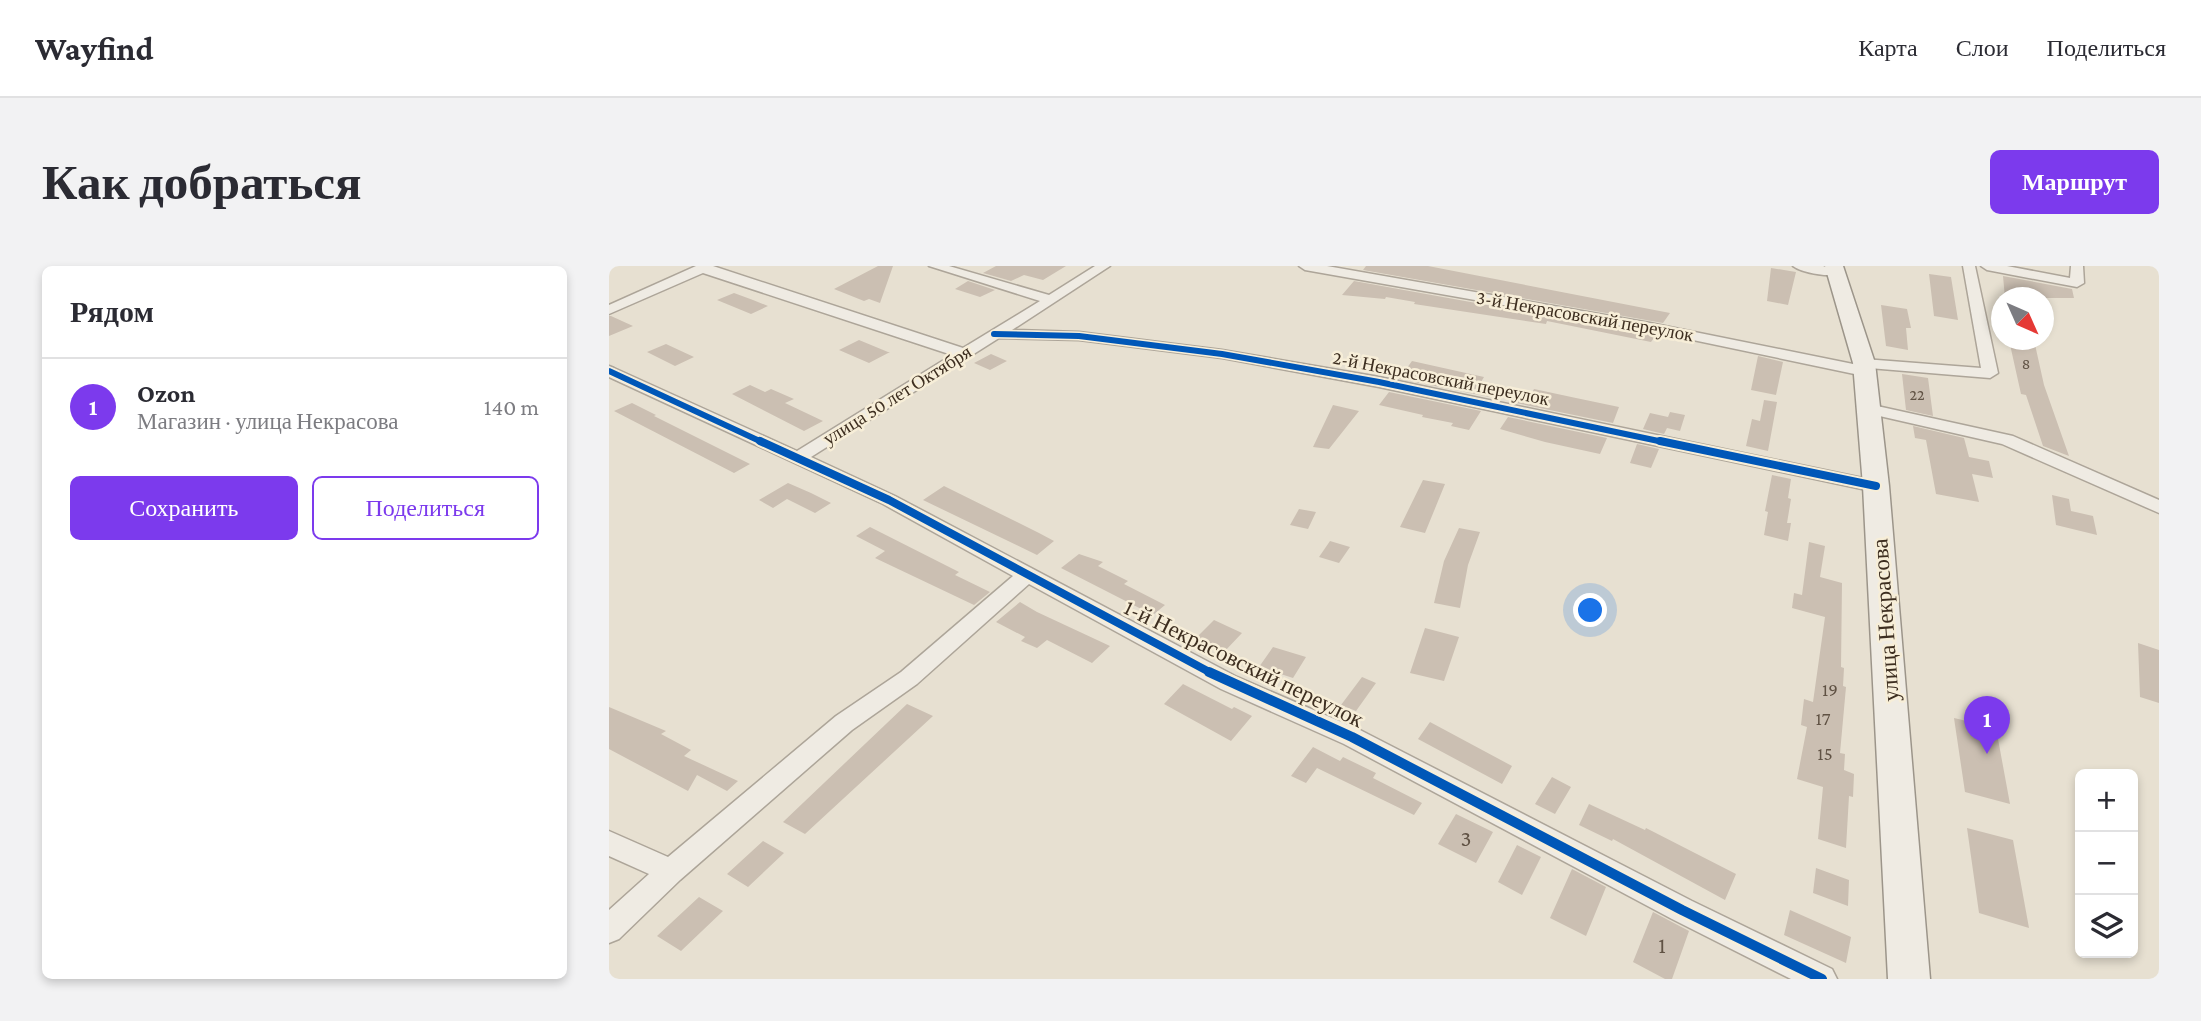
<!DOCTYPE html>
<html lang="ru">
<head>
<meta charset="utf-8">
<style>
	:root { --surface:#fff; --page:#f2f2f3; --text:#2b2b33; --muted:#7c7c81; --line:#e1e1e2; --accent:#7c3aed }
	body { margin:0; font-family:"Crimson Pro",serif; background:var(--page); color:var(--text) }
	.controls { position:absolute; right:21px; bottom:21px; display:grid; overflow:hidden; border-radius:10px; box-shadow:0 4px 10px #0003 }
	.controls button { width:63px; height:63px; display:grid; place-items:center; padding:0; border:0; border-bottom:2px solid var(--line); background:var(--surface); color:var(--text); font:35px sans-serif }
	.compass { position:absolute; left:1382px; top:21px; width:63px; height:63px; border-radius:50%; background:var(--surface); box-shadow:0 4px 10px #0003; rotate:135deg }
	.you { position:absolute; left:982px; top:345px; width:24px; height:24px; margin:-18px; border:5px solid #fff; border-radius:50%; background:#1a73e8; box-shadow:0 0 0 10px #1a73e833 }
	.badge { display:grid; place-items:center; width:46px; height:46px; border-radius:50%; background:var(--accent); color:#fff; font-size:23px; font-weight:700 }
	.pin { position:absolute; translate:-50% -58px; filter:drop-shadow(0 2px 4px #0008) }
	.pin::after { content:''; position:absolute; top:37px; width:24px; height:21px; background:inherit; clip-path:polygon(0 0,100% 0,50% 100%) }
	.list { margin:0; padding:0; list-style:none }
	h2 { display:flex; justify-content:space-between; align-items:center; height:91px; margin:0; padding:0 28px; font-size:30px }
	h2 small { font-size:23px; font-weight:400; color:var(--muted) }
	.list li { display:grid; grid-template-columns:46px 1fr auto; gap:21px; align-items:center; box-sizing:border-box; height:98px; padding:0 28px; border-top:2px solid var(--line) }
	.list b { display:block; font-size:26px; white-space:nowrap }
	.list p { margin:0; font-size:23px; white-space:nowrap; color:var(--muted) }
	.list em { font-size:23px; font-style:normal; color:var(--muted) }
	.actions { display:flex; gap:14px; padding:21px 28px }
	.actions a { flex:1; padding:16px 0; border:2px solid var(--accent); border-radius:10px; text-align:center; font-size:24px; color:var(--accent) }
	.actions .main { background:var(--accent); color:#fff }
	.icon { flex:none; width:38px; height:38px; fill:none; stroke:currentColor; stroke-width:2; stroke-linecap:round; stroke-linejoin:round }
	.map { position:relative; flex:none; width:1550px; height:713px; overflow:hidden; border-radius:10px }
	header { display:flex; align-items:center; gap:42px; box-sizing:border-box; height:98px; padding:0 35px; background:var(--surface); border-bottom:2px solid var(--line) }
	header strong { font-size:33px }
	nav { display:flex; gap:38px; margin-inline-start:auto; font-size:24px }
	.intro { display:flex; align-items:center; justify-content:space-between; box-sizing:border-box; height:168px; padding:0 42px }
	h1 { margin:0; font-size:49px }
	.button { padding:18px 32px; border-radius:10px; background:var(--accent); color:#fff; font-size:24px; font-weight:700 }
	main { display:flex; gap:42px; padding:0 42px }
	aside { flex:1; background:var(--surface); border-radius:10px; box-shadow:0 4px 10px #0003 }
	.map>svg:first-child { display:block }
	.building { fill:#cbbfb2 }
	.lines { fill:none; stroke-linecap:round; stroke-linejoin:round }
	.street-casing { stroke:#ada599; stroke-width:3 }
	.secondary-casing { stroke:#9c958a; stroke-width:3 }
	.street { fill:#efebe3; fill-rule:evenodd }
	.secondary { fill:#efebe3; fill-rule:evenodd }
	.cycleway-far2-casing { stroke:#f7eed8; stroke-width:9 }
	.cycleway-far1-casing { stroke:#f7eed8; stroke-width:12 }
	.cycleway-casing { stroke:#f7eed8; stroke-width:15 }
	.cycleway-far2 { stroke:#0057b8; stroke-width:6 }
	.cycleway-far1 { stroke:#0057b8; stroke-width:8 }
	.cycleway { stroke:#0057b8; stroke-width:10 }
	.labels { text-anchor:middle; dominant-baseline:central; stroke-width:5; stroke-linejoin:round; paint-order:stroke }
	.far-number-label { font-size:16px; fill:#605244 }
	.far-street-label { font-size:19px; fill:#3d2e20; stroke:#f7eed8 }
	.number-label { font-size:19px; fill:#605244 }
	.street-label { font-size:23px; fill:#3d2e20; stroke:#f7eed8 }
	.near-number-label { font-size:23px; fill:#605244 }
</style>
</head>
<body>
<header>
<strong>Wayfind</strong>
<nav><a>Карта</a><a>Слои</a><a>Поделиться</a></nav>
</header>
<div class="intro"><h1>Как добраться</h1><a class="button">Маршрут</a></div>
<main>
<aside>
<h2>Рядом<small></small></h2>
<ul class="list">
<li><span class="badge">1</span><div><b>Ozon</b><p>Магазин · улица Некрасова</p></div><em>140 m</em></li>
</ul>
<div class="actions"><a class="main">Сохранить</a><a>Поделиться</a></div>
</aside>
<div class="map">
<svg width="1550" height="713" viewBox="0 0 1550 713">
	<rect width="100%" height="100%" fill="#e7e0d1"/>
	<path class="building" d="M269,0H284L271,37L260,33L255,35L225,23Z
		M387,0H457L434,14L415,9L402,15L374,7Z
		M757,0H819L1061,47L1054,57L754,4Z
		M1162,2L1187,6L1179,39L1158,35Z
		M1320,8L1342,11L1349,54L1325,50Z
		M1394,10L1463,23L1465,32H1396Z
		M359,15L386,24L371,31L346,23Z
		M745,15L1040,68L1047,69L1042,76L938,55L937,58L805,38L806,36L777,31L776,33L733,29Z
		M125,27L144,34L159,40L142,48L108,34Z
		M1272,39L1298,43L1302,62H1297L1299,84L1277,80Z
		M0,50H2L24,60L0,70Z
		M250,74L279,86H281L260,97L230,84Z
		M1400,74H1425L1435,119L1460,190L1434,180L1417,129L1412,128Z
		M57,78L85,91L66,100L38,86Z
		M382,88L398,95L381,104L365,97Z
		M1149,90L1174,96L1167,129L1142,124Z
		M803,95L875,111L872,116L889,119L881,131L790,113Z
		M1293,108L1319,112L1324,150L1297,144Z
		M141,119L156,126L162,123L185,133L176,137L214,155L195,165L123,128Z
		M925,123L967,132L1010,141L1004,157L907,137L914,125L923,127Z
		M780,126L872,145L860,164L842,160L844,157L813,151L814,149L770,139Z
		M1155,134L1168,136L1159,185L1137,180L1143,153L1151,155Z
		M23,137L47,149L45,150L141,198L125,207L5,145Z
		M724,139L750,145L720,183L704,181Z
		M1061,146L1076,149L1071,165L1058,162L1055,168L1034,163L1041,147L1059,151Z
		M899,151L998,172L991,188L936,176L891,163Z
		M1304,160L1355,172L1360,191L1380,195L1384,212L1363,208L1370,236L1327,228L1317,174L1306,172Z
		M1028,178L1050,183L1042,202L1021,197Z
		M1163,209L1182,213L1179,232L1182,233L1178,257H1182L1179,275L1155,269L1159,246L1156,245Z
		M814,214L836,218L816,267L791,261Z
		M179,217L202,227L222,237L206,247L178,233L164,242L150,234Z
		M335,220L430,267L445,275L428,289L314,234Z
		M1443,229L1460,233L1462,245L1484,250L1488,269L1447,259Z
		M690,243L707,246L699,263L681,259Z
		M261,261L350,306L346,309L381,326L365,339L266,292L276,285L247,270Z
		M850,262L871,266L859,299L851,342L825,337L835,295Z
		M721,275L741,281L730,297L710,291Z
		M1200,276L1216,280L1211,311L1233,317L1232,401L1235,402L1234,420L1237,421L1231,487L1236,488L1235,504L1245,508L1244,531L1240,530L1237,582L1209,573L1214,521L1188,513L1198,461L1192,459L1195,433L1204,436L1216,351L1183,342L1185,327L1193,329Z
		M470,288L494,296L489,300L519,315L515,318L556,339L544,349L452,302Z
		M411,336L428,346L501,380L483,397L438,374L428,382L412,375L416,371L387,356Z
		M605,354L633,367L615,386L587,372Z
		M816,362L850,371L835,415L801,407Z
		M1529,377L1550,384V437L1531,431Z
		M664,381L697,391L684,412L650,401Z
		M753,411L767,417L747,445L732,439Z
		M574,418L623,443L625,441L643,450L622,475L555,438Z
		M298,438L324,450L196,568L174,556Z
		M0,441L57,465L52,468L82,484L75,490L129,515L118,525L88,509L79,525L0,483Z
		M1345,452L1387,462L1401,538L1356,526Z
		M821,456L903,500L893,518L809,473Z
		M704,481L731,495L734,491L767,507L764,512L813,537L805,549L708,502L697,517L682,510Z
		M943,511L962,521L946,548L926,538Z
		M980,538L1036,564L1037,562L1127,608L1116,634L1004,573L1003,575L970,559Z
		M847,548L884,566L867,597L829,578Z
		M1358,562L1404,574L1420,662L1370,647Z
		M154,575L175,587L139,621L118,608Z
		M908,579L932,591L913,629L889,616Z
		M1207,602L1240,614L1239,640L1204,627Z
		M963,603L997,621L977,670L941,652Z
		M90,631L114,645L72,685L48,670Z
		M1181,644L1242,671L1237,697L1175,669Z
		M1044,646L1080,665L1063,713H1056L1024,696Z"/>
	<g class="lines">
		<g class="street-casing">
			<path id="street" d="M87,0H104L354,82L431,35L320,0H340L440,29L486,0H501L403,64L470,66L613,84L770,111L1273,216L1276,220L1273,224L1267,226L770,121L613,92L470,74L390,72L202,191L286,230L628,411L751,464L1083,635L1223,703L1228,713H1182L1063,653L735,478L612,423L420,318L308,418L243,464L71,614L10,673L0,677V644L40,608L0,590V565L59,591L227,450L292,406L404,310L274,238L0,111V100L5,102L188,185L343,89L94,7L0,48V39Z
				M690,0H718L1041,57L1249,99L1250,94L1255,93L1372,102L1354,0H1366L1389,107L1381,112L1260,102L1263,105L1260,108L1255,110L1041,65L696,4Z
				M1184,0H1214L1234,6C1225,13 1193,7 1184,0Z
				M1372,0H1398L1461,12L1462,0H1474L1475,17L1468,21L1378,4Z
				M1259,138L1404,170L1550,234V247L1393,178L1253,146L1251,143L1253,140Z"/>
		</g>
		<g class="secondary-casing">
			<path id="secondary" d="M1216,0H1234L1266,97L1280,220L1321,713H1279L1254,220L1244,97Z"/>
		</g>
		<use href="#street" class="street"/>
		<use href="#secondary" class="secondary"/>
		<g class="cycleway-far2-casing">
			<path id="cycleway-far2" d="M385,68L470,70L613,88L770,116L1059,177
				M0,105L155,177"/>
		</g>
		<g class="cycleway-far1-casing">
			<path id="cycleway-far1" d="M151,175L280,234L604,408
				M1051,175L1267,220"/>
		</g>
		<g class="cycleway-casing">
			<path id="cycleway" d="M600,406L743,471L1073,644L1213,713"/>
		</g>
		<use href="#cycleway-far2" class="cycleway-far2"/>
		<use href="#cycleway-far1" class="cycleway-far1"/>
		<use href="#cycleway" class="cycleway"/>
	</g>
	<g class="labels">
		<g class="far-number-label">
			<text x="1417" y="97">8</text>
			<text x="1308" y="128">22</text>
		</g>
		<g class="far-street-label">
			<text transform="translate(976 50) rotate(10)">3-й Некрасовский переулок</text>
			<text transform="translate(832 112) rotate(11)">2-й Некрасовский переулок</text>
			<text transform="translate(288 129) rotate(-32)">улица 50 лет Октября</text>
		</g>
		<g class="number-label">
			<text x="1221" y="423">19</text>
			<text x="1214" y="452">17</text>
			<text x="1216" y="487">15</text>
		</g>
		<g class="street-label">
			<text transform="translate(1276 354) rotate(-94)">улица Некрасова</text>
			<text transform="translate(635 397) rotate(26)">1-й Некрасовский переулок</text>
		</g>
		<g class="near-number-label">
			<text x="857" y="572">3</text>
			<text x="1053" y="679">1</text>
		</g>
	</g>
</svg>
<div class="controls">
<button>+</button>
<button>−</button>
<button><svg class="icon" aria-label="layers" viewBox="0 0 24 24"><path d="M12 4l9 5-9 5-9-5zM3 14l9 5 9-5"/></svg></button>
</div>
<svg class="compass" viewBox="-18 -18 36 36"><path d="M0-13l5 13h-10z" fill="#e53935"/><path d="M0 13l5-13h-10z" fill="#7c7c81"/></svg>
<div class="you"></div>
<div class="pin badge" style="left:1378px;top:488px">1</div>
</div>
</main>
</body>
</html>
